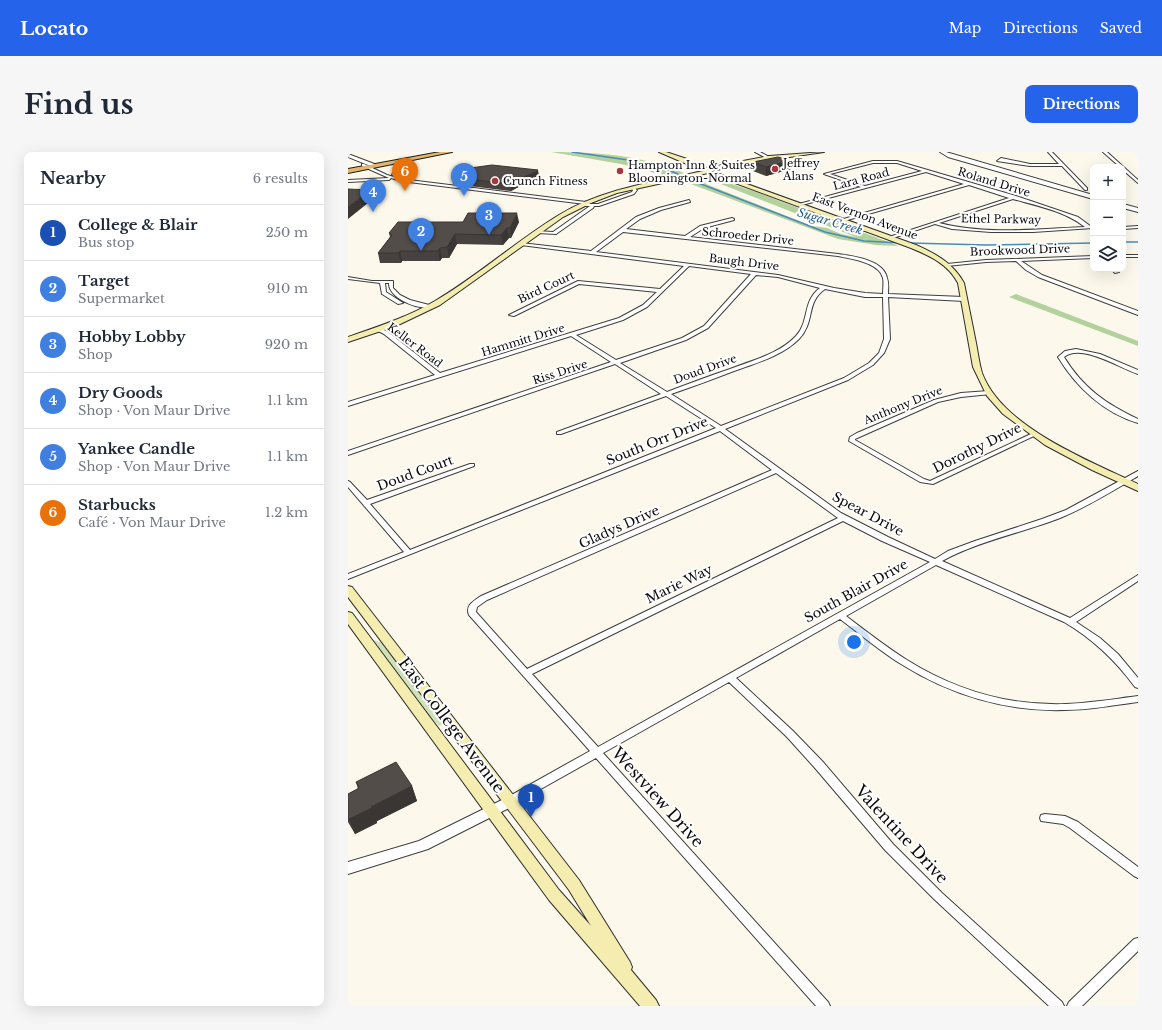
<!DOCTYPE html>
<html lang="en">
<head>
<meta charset="utf-8">
<style>
	:root { --surface:#fff; --page:#f6f6f7; --text:#1f2937; --muted:#747a83; --line:#e0e1e3; --accent:#2563eb }
	body { margin:0; font-family:"Libre Baskerville",serif; background:var(--page); color:var(--text) }
	.controls { position:absolute; right:12px; top:12px; display:grid; overflow:hidden; border-radius:8px; box-shadow:0 4px 16px #0002 }
	.controls button { width:36px; height:36px; display:grid; place-items:center; padding:0; border:0; border-bottom:1px solid var(--line); background:var(--surface); color:var(--text); font:20px sans-serif }
	.you { position:absolute; left:506px; top:490px; width:14px; height:14px; margin:-10px; border:3px solid #fff; border-radius:50%; background:#1a73e8; box-shadow:0 0 0 6px #1a73e833 }
	.badge { display:grid; place-items:center; width:26px; height:26px; border-radius:50%; background:var(--accent); color:#fff; font-size:13px; font-weight:700 }
	.pin { position:absolute; translate:-50% -33px; filter:drop-shadow(0 1px 2px #0008) }
	.pin::after { content:''; position:absolute; top:21px; width:14px; height:12px; background:inherit; clip-path:polygon(0 0,100% 0,50% 100%) }
	.list { margin:0; padding:0; list-style:none }
	h2 { display:flex; justify-content:space-between; align-items:center; height:52px; margin:0; padding:0 16px; font-size:17px }
	h2 small { font-size:13px; font-weight:400; color:var(--muted) }
	.list li { display:grid; grid-template-columns:26px 1fr auto; gap:12px; align-items:center; box-sizing:border-box; height:56px; padding:0 16px; border-top:1px solid var(--line) }
	.list b { display:block; font-size:15px; white-space:nowrap }
	.list p { margin:0; font-size:13px; white-space:nowrap; color:var(--muted) }
	.list em { font-size:13px; font-style:normal; color:var(--muted) }
	.icon { flex:none; width:22px; height:22px; fill:none; stroke:currentColor; stroke-width:2; stroke-linecap:round; stroke-linejoin:round }
	.map { position:relative; flex:none; width:790px; height:854px; overflow:hidden; border-radius:8px }
	header { display:flex; align-items:center; gap:24px; box-sizing:border-box; height:56px; padding:0 20px; background:var(--accent); color:#fff }
	header strong { font-size:19px }
	nav { display:flex; gap:22px; margin-inline-start:auto; font-size:14px }
	.intro { display:flex; align-items:center; justify-content:space-between; box-sizing:border-box; height:96px; padding:0 24px }
	h1 { margin:0; font-size:28px }
	.button { padding:10px 18px; border-radius:8px; background:var(--accent); color:#fff; font-size:14px; font-weight:700 }
	main { display:flex; gap:24px; padding:0 24px }
	aside { flex:1; background:var(--surface); border-radius:8px; box-shadow:0 4px 16px #0002 }
	.map>svg:first-child { display:block }
	.green { fill:#cfe2ba }
	.forest { fill:#b3d19c }
	.lines { fill:none; stroke-linecap:round; stroke-linejoin:round }
	.stream { stroke:#488cbb; stroke-width:1.5 }
	.minor-casing { stroke:#3e3e3e; stroke-width:2 }
	.tertiary-casing { stroke:#3e3e3e; stroke-width:2 }
	.secondary-casing { stroke:#2d2d2d; stroke-width:2 }
	.trunk-casing { stroke:#1c1c1c; stroke-width:2 }
	.minor { fill:#fff; fill-rule:evenodd }
	.tertiary { fill:#fff; fill-rule:evenodd }
	.secondary { fill:#f4edaf; fill-rule:evenodd }
	.trunk { fill:#e4b56c; fill-rule:evenodd }
	.wall { fill:#47423f }
	.shaded-wall { fill:#393633 }
	.building { fill:#524d49; stroke:#393633 }
	.poi-dot { fill:#a8363b; stroke:#fff; stroke-width:1.5 }
	.labels { text-anchor:middle; dominant-baseline:central; stroke-width:4; stroke-linejoin:round; paint-order:stroke }
	.far-poi-label { font-size:11px; fill:#0b0b0b; stroke:#fff; text-anchor:start }
	.far-street-label { font-size:11px; fill:#0b0b0b; stroke:#fff }
	.far-water-label { font-size:12px; font-style:italic; fill:#265e8c; stroke:#fff }
	.street-label { font-size:13px; fill:#0b0b0b; stroke:#fff }
	.near-street-label { font-size:16px; fill:#0b0b0b; stroke:#fff }
</style>
</head>
<body>
<header>
<strong>Locato</strong>
<nav><a>Map</a><a>Directions</a><a>Saved</a></nav>
</header>
<div class="intro"><h1>Find us</h1><a class="button">Directions</a></div>
<main>
<aside>
<h2>Nearby<small>6 results</small></h2>
<ul class="list">
<li><span class="badge" style="background:#1a4fb4">1</span><div><b>College &amp; Blair</b><p>Bus stop</p></div><em>250 m</em></li>
<li><span class="badge" style="background:#3f7fe0">2</span><div><b>Target</b><p>Supermarket</p></div><em>910 m</em></li>
<li><span class="badge" style="background:#3f7fe0">3</span><div><b>Hobby Lobby</b><p>Shop</p></div><em>920 m</em></li>
<li><span class="badge" style="background:#3f7fe0">4</span><div><b>Dry Goods</b><p>Shop · Von Maur Drive</p></div><em>1.1 km</em></li>
<li><span class="badge" style="background:#3f7fe0">5</span><div><b>Yankee Candle</b><p>Shop · Von Maur Drive</p></div><em>1.1 km</em></li>
<li><span class="badge" style="background:#e8710a">6</span><div><b>Starbucks</b><p>Café · Von Maur Drive</p></div><em>1.2 km</em></li>
</ul>
</aside>
<div class="map">
<svg width="790" height="854" viewBox="0 0 790 854">
	<rect width="100%" height="100%" fill="#fcf9ec"/>
	<path class="green" d="M23,487L34,491L95,572L91,574L78,561Z"/>
	<path class="forest" d="M203,0C249,0 293,3 336,21L319,26L298,18L273,12Z
		M347,25L354,26L358,32L464,74L479,76L493,82L508,85L360,27V25H363L411,41L551,94L528,93L490,87L332,28Z
		M668,142L790,189V194L661,145Z"/>
	<g class="lines">
		<path class="stream" d="M224,0L287,9L317,16L340,27L477,80L516,89L553,91
			M775,90H790
			M562,91L638,93L745,91"/>
		<g class="minor-casing">
			<path id="minor" d="M407,0H412L423,6L420,7Z
				M700,0H704L739,36V38H737L714,14H682L649,9L653,6L682,12H711Z
				M755,0H759L790,28V31L775,18V15H772Z
				M525,9H549L668,44L730,65L745,76L685,80H643L604,77L587,72L542,87L538,86L661,46L621,33L496,69L492,68L616,32L578,20L454,53L451,52L513,35L476,22ZM525,11H549L574,19L517,34L482,22ZM665,47C690,54 716,59 737,75C689,77 639,83 591,71Z
				M14,12H16L39,23L53,27L238,50L240,52H250L284,40L285,38L283,35H285L289,38L286,42L251,54H246L245,56L208,82L190,81L188,80V79L205,80L242,54H237V52L53,29L43,26L41,28L0,30V28L41,26L14,14Z
				M45,21H63L65,22L63,23H44Z
				M341,48L342,50L313,58L292,67L278,77L337,84L352,74L384,66L386,67V68L356,76L342,85L490,102C505,104 536,108 539,126C541,131 540,137 540,142L616,145L619,147L616,149L540,145L542,187L536,201L525,213L500,228L377,277L493,361L540,385L587,407L600,399L627,389L694,367L718,358L790,319V324C765,339 739,355 712,366C673,381 631,389 594,409L722,466L790,423V429L728,470L752,486L770,502L790,526V536L787,535C767,508 745,487 716,470L588,413L498,464C518,479 538,495 559,508C607,538 661,554 718,552C742,551 766,547 790,544V550C766,553 742,558 717,558C659,560 602,543 553,512C532,499 512,482 492,467L388,526L445,579L475,610L545,692L594,741L714,850L716,854H701L586,747L537,698L467,616L439,585L381,530L255,601L480,850L482,854H468L248,606L166,652L162,653L158,652L157,649L158,646L242,599L121,463C117,453 126,449 133,444L424,318L372,279L0,427V422L56,400L0,335V329L2,330L19,348L122,312H126V314L22,352L62,398L368,276L318,244L213,282H209V280L313,242L267,212L0,303V299L263,210L223,184L0,254V250L87,223L36,182L28,178V176H32L40,180L92,221L271,166L295,153L309,140L231,132L166,164L161,163L230,129L312,137L336,114L173,93L171,92L173,91L243,99L288,65L311,56ZM275,80L490,104C503,107 531,110 535,126C536,131 535,137 535,142L517,141L486,136L430,123L248,100ZM341,114L403,122L356,174L334,186L268,208L228,183L275,168L299,155ZM408,123L430,125L472,136C454,149 462,169 448,184C431,202 405,208 382,217C361,224 340,232 319,240L272,211L338,188L360,176ZM477,137L517,145H535L536,187L531,201L521,211L496,226L373,274L323,242C344,235 365,227 386,219C408,211 434,204 451,187C468,169 457,151 477,137ZM428,321L490,366L179,517L128,460L129,455L139,448ZM495,369L534,389L582,410L250,595L184,522Z
				M790,74V76L775,77V75Z
				M775,103H790V105H775Z
				M745,104V106L673,109L694,123L790,159V163L690,125L678,118L668,109L638,110L599,114L597,113L599,112L638,108Z
				M763,117H768L771,120L767,121Z
				M0,125L24,129H45V136L52,143L62,148L85,154C75,160 40,147 41,131H37L38,140L55,151L50,152L34,142L32,131L0,127Z
				M728,197L752,202L790,218V222C771,216 734,191 716,205C735,236 758,252 790,267V271C756,261 728,235 710,205L717,199Z
				M641,239L643,240V242L613,245L590,250L507,287V288L576,327L582,329L685,281L687,280L690,282L585,332L572,330L501,289L502,285L509,281L586,248L613,241Z
				M697,662L717,664L730,670L790,715V726L786,724L722,676L715,672L693,669L692,666L693,663Z
				M790,786V799L734,854H719L721,850L786,787Z"/>
		</g>
		<g class="tertiary-casing">
			<path id="tertiary" d="M592,0H598L745,43V47L600,5Z
				M0,2L29,13V14L25,15L0,5Z
				M775,52L790,56V60L775,56Z
				M162,644L167,645L168,649L167,653L80,697L0,722V710L71,689Z"/>
		</g>
		<g class="secondary-casing">
			<path id="secondary" d="M311,0H318L342,8L341,10L358,16L421,4L476,0L421,8L363,19L568,93C588,102 605,111 616,131C620,151 624,171 628,191C630,201 631,211 634,221C654,275 741,309 790,332V339L744,318L697,293L655,262L639,244L625,215L610,131C600,112 582,104 563,96L360,21L269,41L243,51L215,65L92,153L48,174L0,190V185C29,175 60,165 87,149C130,124 168,89 211,63C254,37 306,30 355,19Z
				M0,434L4,435L231,728L282,810L284,815L283,818L308,848L311,854H292L201,748L0,472V460L4,461L211,738L243,774L221,738L0,445Z"/>
		</g>
		<g class="trunk-casing">
			<path id="trunk" d="M92,0H104L0,21V17Z"/>
		</g>
		<use href="#minor" class="minor"/>
		<use href="#tertiary" class="tertiary"/>
		<use href="#secondary" class="secondary"/>
		<use href="#trunk" class="trunk"/>
	</g>
	<path class="wall" d="M443,9V17L418,24L405,19V10Z
		M122,16L191,24L163,39L105,32L104,25L123,19Z
		M115,70H171L163,86H161L155,93L109,92L101,106H94L92,109H54L53,111H32L30,101L42,85L41,81Z
		M8,630L64,634L69,649L29,669V671L7,682L0,670V642L10,637Z"/>
	<path class="shaded-wall" d="M443,9V17L418,24V15Z
		M190,18L191,24L163,39L162,32Z
		M23,38L25,47L0,67V55Z
		M169,61L171,70L163,86L162,76Z
		M159,76L161,86L155,93L153,83Z
		M107,82L109,92L101,106L99,95Z
		M92,96L94,106L92,109L90,99Z
		M52,99L54,109L53,111L50,101Z
		M64,634L69,649L29,669V671L7,682L1,667L23,655Z"/>
	<path class="building" d="M430,5L443,9L418,15L405,10Z
		M144,13L190,18L162,32L104,25L113,21L125,19L122,16Z
		M0,37L23,38L0,55Z
		M120,61H169L162,76H159L153,83L107,82L99,95L92,96L90,99H52L50,101H30L44,83L41,81L50,70H115Z
		M48,610L64,634L23,655L24,656L1,667L0,665V642L11,636L8,630Z"/>
	<g class="poi-dot">
		<circle cx="427" cy="17" r="4"/>
		<circle cx="272" cy="19" r="4"/>
		<circle cx="147" cy="29" r="4"/>
	</g>
	<g class="labels">
		<g class="far-poi-label">
			<text x="435" y="11">Jeffrey<tspan x="435" dy="13">Alans</tspan></text>
			<text x="280" y="13">Hampton Inn &amp; Suites<tspan x="280" dy="13">Bloomington-Normal</tspan></text>
			<text x="155" y="29">Crunch Fitness</text>
		</g>
		<g class="far-street-label">
			<text transform="translate(513 27) rotate(-15)">Lara Road</text>
			<text transform="translate(646 30) rotate(17)">Roland Drive</text>
			<text transform="translate(517 64) rotate(21)">East Vernon Avenue</text>
			<text transform="translate(653 67) rotate(1)">Ethel Parkway</text>
			<text transform="translate(400 84) rotate(6)">Schroeder Drive</text>
			<text transform="translate(672 98) rotate(-2)">Brookwood Drive</text>
			<text transform="translate(396 110) rotate(7)">Baugh Drive</text>
			<text transform="translate(198 135) rotate(-25)">Bird Court</text>
			<text transform="translate(175 188) rotate(-17)">Hammitt Drive</text>
			<text transform="translate(67 193) rotate(37)">Keller Road</text>
			<text transform="translate(357 217) rotate(-20)">Doud Drive</text>
			<text transform="translate(212 220) rotate(-18)">Riss Drive</text>
			<text transform="translate(555 253) rotate(-22)">Anthony Drive</text>
		</g>
		<g class="far-water-label">
			<text transform="translate(482 69) rotate(16)">Sugar Creek</text>
		</g>
		<g class="street-label">
			<text transform="translate(309 289) rotate(-22)">South Orr Drive</text>
			<text transform="translate(629 296) rotate(-26)">Dorothy Drive</text>
			<text transform="translate(67 321) rotate(-20)">Doud Court</text>
			<text transform="translate(520 362) rotate(28)">Spear Drive</text>
			<text transform="translate(271 375) rotate(-24)">Gladys Drive</text>
			<text transform="translate(331 432) rotate(-26)">Marie Way</text>
			<text transform="translate(508 439) rotate(-29)">South Blair Drive</text>
		</g>
		<g class="near-street-label">
			<text transform="translate(104 573) rotate(53)">East College Avenue</text>
			<text transform="translate(310 645) rotate(48)">Westview Drive</text>
			<text transform="translate(554 682) rotate(47)">Valentine Drive</text>
		</g>
	</g>
</svg>
<div class="controls">
<button>+</button>
<button>−</button>
<button><svg class="icon" aria-label="layers" viewBox="0 0 24 24"><path d="M12 4l9 5-9 5-9-5zM3 14l9 5 9-5"/></svg></button>
</div>
<div class="you"></div>
<div class="pin badge" style="left:183px;top:665px;background:#1a4fb4">1</div>
<div class="pin badge" style="left:73px;top:99px;background:#3f7fe0">2</div>
<div class="pin badge" style="left:141px;top:83px;background:#3f7fe0">3</div>
<div class="pin badge" style="left:25px;top:60px;background:#3f7fe0">4</div>
<div class="pin badge" style="left:116px;top:44px;background:#3f7fe0">5</div>
<div class="pin badge" style="left:57px;top:39px;background:#e8710a">6</div>
</div>
</main>
</body>
</html>
